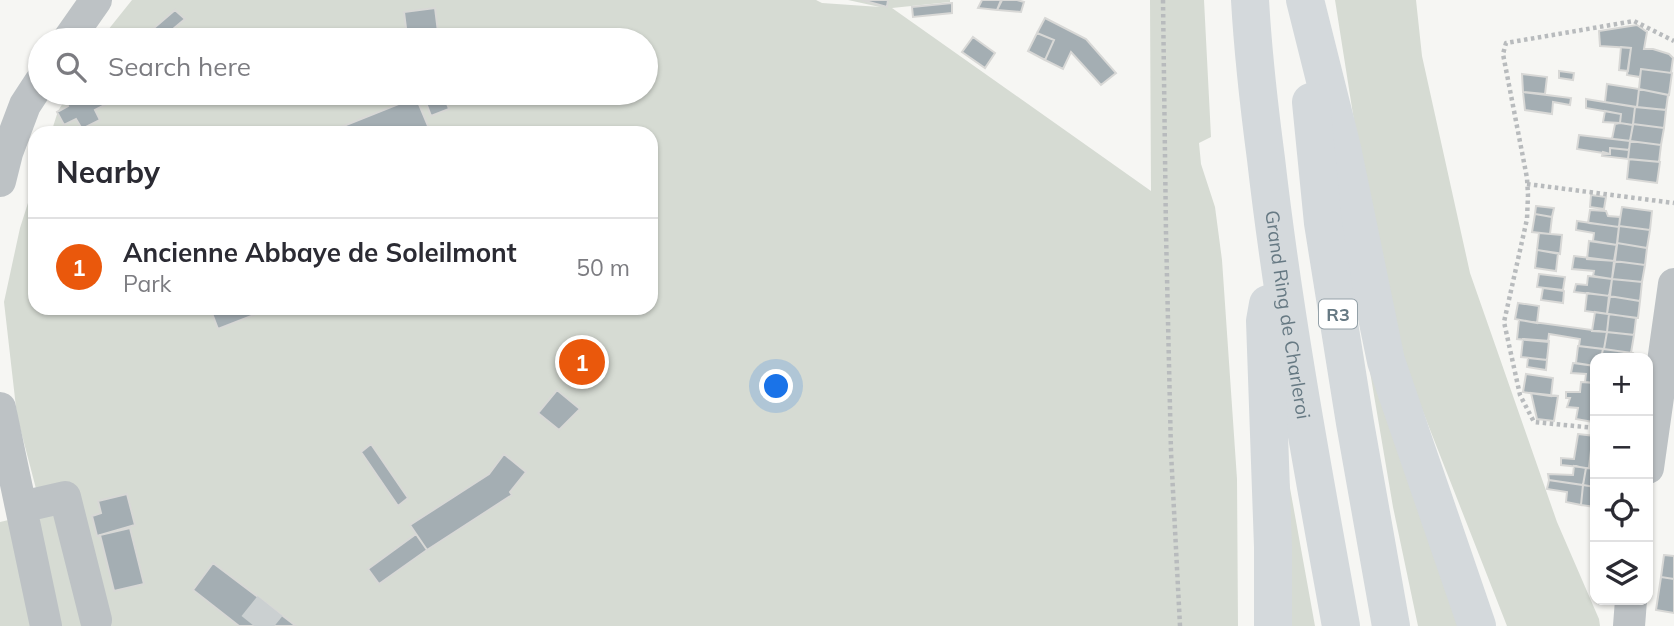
<!DOCTYPE html>
<html lang="en">
<head>
<meta charset="utf-8">
<style>
	:root { --surface:#fff; --page:#f2f2f3; --text:#2b2b33; --muted:#7c7c81; --line:#e1e1e2; --accent:#ea580c }
	body { margin:0; font-family:Mulish,sans-serif; background:var(--page); color:var(--text) }
	.controls { position:absolute; right:21px; bottom:21px; display:grid; overflow:hidden; border-radius:14px; box-shadow:0 2px 5px #0004 }
	.controls button { width:63px; height:63px; display:grid; place-items:center; padding:0; border:0; border-bottom:2px solid var(--line); background:var(--surface); color:var(--text); font:35px sans-serif }
	.you { position:absolute; left:777px; top:387px; width:24px; height:24px; margin:-18px; border:5px solid #fff; border-radius:50%; background:#1a73e8; box-shadow:0 0 0 10px #1a73e833 }
	.badge { display:grid; place-items:center; width:46px; height:46px; border-radius:50%; background:var(--accent); color:#fff; font-size:23px; font-weight:700 }
	.pin { position:absolute; translate:-50% -50%; border:4px solid #fff; box-shadow:0 2px 7px #0006 }
	.list { margin:0; padding:0; list-style:none }
	h2 { display:flex; justify-content:space-between; align-items:center; height:91px; margin:0; padding:0 28px; font-size:30px }
	h2 small { font-size:23px; font-weight:400; color:var(--muted) }
	.list li { display:grid; grid-template-columns:46px 1fr auto; gap:21px; align-items:center; box-sizing:border-box; height:98px; padding:0 28px; border-top:2px solid var(--line) }
	.list b { display:block; font-size:26px; white-space:nowrap }
	.list p { margin:0; font-size:23px; white-space:nowrap; color:var(--muted) }
	.list em { font-size:23px; font-style:normal; color:var(--muted) }
	.icon { flex:none; width:38px; height:38px; fill:none; stroke:currentColor; stroke-width:2; stroke-linecap:round; stroke-linejoin:round }
	.map { position:relative; flex:none; width:1674px; height:626px; overflow:hidden }
	.search { position:absolute; background:var(--surface); box-shadow:0 2px 5px #0004; left:28px; top:28px; width:630px; height:77px; display:flex; align-items:center; gap:18px; box-sizing:border-box; padding:0 24px; border-radius:38px; color:var(--muted); font-size:26px }
	.panel { position:absolute; background:var(--surface); box-shadow:0 2px 5px #0004; left:28px; top:126px; width:630px; height:189px; border-radius:21px }
	.map>svg:first-child { display:block }
	.green { fill:#d6dbd3 }
	.building { fill:#a4aeb3; stroke:#d8d8d6; stroke-width:2 }
	.lines { fill:none; stroke-linecap:round; stroke-linejoin:round }
	.minor-tunnel { stroke:#cbd0d1; stroke-width:32; stroke-dasharray:32 16; stroke-linecap:butt }
	.path { stroke:#b8bbbd; stroke-width:4.5; stroke-dasharray:3.5 3.5; stroke-linecap:butt }
	.minor { stroke:#bdc2c5; stroke-width:32 }
	.highway { stroke:#d4d9dc; stroke-width:38 }
	.labels { text-anchor:middle; dominant-baseline:central; stroke-width:7; stroke-linejoin:round; paint-order:stroke }
	.shield { fill:#fff; stroke:#94a1a8; stroke-width:2 }
	.shield-label { font-size:18px; font-weight:bold; fill:#667983 }
	.street-label { font-size:19px; fill:#667983; stroke:#fff }
</style>
</head>
<body>
<div class="map">
<svg width="1674" height="626" viewBox="0 0 1674 626">
	<rect width="100%" height="100%" fill="#f6f6f3"/>
	<path class="green" d="M132,0H816L822,3L880,7L848,0H950V2L892,8L1151,191L1150,0H1204L1211,137L1199,143L1201,164L1215,207L1222,260L1237,479L1238,626H61L35,512L40,504L17,416L4,302L20,228L35,181V308H651V133H51L58,111L69,93H646V40H100Z
		M1335,0H1416L1422,56L1470,273L1557,522L1599,619L1600,626H1507L1398,348L1366,197Z
		M1368,360L1461,626H1418L1393,507Z
		M1284,455L1315,626H1290Z
		M13,519L33,626H0V522Z"/>
	<path class="building" d="M862,0H888L887,7Z
		M982,0H1001L997,10L978,8Z
		M1002,0H1017L1024,2L1021,12L997,10Z
		M952,3V13L913,17L912,7Z
		M435,8L438,32L407,36L404,12Z
		M175,10L185,19L160,40H140Z
		M1045,18L1086,39L1116,73L1101,85L1071,52L1063,69L1045,60L1054,40L1037,33Z
		M1637,25L1647,32L1644,49H1653L1669,54L1673,58L1671,73L1641,69L1640,77L1627,75L1631,48L1600,46L1599,31Z
		M1037,33L1054,40L1045,60L1028,51Z
		M973,37L995,53L985,68L962,52Z
		M1621,47L1631,48L1628,71L1619,70Z
		M1641,69L1672,73L1669,95L1639,89Z
		M1559,71L1574,73L1573,80L1559,78Z
		M1522,74L1547,77L1545,94L1523,92Z
		M1607,84L1639,89L1637,107L1605,102Z
		M1639,89L1668,95L1666,110L1637,107Z
		M1523,92L1571,98L1570,105L1553,102L1552,114L1525,110Z
		M61,93H114L118,98L95,110L100,120L82,129L76,119L64,125L57,112L68,106Z
		M443,93L449,109L431,116L425,100Z
		M416,97L431,133H326Z
		M1586,99L1635,107L1633,125L1620,123L1621,114L1586,108Z
		M1635,107L1666,110L1664,128L1633,124Z
		M1605,111L1621,114L1620,123L1603,122Z
		M1620,123L1633,125L1630,141L1612,139L1615,124Z
		M1633,124L1664,128L1661,145L1630,141Z
		M1579,135L1630,141L1629,150L1610,148V154L1577,149Z
		M1630,141L1661,145L1659,162L1628,159Z
		M1610,148L1629,150L1628,159L1602,156L1603,152L1610,154Z
		M1629,159L1660,162L1657,183L1627,179Z
		M1591,195L1606,197L1604,209L1590,207Z
		M1536,206L1554,208L1552,217L1535,214Z
		M1622,207L1652,211L1650,230L1619,226Z
		M1590,210L1606,211L1608,216L1620,217L1619,227L1588,223Z
		M1535,214L1552,217L1550,234L1532,232Z
		M1577,221L1619,227L1617,245L1593,241L1594,233L1576,230Z
		M1619,226L1650,230L1647,248L1617,243Z
		M1539,233L1562,235L1560,254L1537,250Z
		M1589,241L1617,245L1615,261L1587,259Z
		M1617,243L1647,248L1645,265L1614,261Z
		M1537,250L1558,253L1556,271L1535,268Z
		M1574,256L1615,261L1612,279L1593,276L1594,271L1572,269Z
		M1614,261L1645,265L1642,282L1612,279Z
		M1539,274L1565,277L1563,290L1537,287Z
		M1588,276L1612,279L1610,296L1574,292L1576,284L1587,285Z
		M1612,279L1642,282L1640,301L1609,296Z
		M1543,288L1564,291L1563,303L1541,300Z
		M1587,293L1610,296L1607,314L1585,311Z
		M1609,296L1640,301L1638,318L1607,314Z
		M1518,303L1539,306L1537,323L1515,319Z
		M210,308H251L254,315L218,329Z
		M1595,312L1609,314L1607,332L1592,331Z
		M1609,314L1636,318L1634,335L1607,332Z
		M1519,320L1607,332L1604,349L1579,346L1580,339L1549,334L1548,342L1517,339Z
		M1607,332L1634,335L1631,353L1604,349Z
		M1523,339L1549,341L1547,360L1521,357Z
		M1578,346L1603,349L1601,358H1595V366L1576,363Z
		M1603,349L1633,353L1632,358H1601Z
		M1528,358L1547,360L1546,370L1527,367Z
		M1573,363L1595,366V383L1585,382L1586,374L1571,373Z
		M1526,374L1553,378L1551,396L1523,392Z
		M1581,382L1595,383V403L1593,422L1576,419L1578,408L1567,407L1570,398H1566V392H1580Z
		M557,390L580,409L559,430L538,413Z
		M1531,393L1558,396L1554,421L1537,419Z
		M1578,434L1595,436V451L1591,450L1589,468L1561,465V458L1574,459Z
		M371,444L408,498L398,506L361,452Z
		M1591,450L1595,451V469L1589,468Z
		M504,454L526,472L510,492L512,495L427,550L410,525L489,474Z
		M1574,466L1586,468L1583,485L1549,480L1548,474L1573,475Z
		M1586,468L1595,469V487L1583,485Z
		M1549,480L1583,485L1581,505L1566,502L1567,492L1547,489Z
		M1583,485L1595,487V507L1581,505Z
		M127,494L135,525L97,536L92,516L101,513L98,501Z
		M130,528L144,584L114,591L100,535Z
		M416,534L427,550L379,584L368,569Z
		M1664,555L1674,556V579L1661,577Z
		M213,563L270,606L296,626H239L193,590Z
		M1661,577L1674,579V613L1656,610Z"/>
	<g class="lines">
		<path class="minor-tunnel" d="M254,626L270,606"/>
		<path class="path" d="M1163,0L1166,233L1171,452L1180,626
			M1527,184L1674,203
			M1595,428L1534,422L1520,395L1504,322L1527,219L1528,195L1527,178L1503,54L1506,43L1634,21L1674,41"/>
		<path class="minor" d="M68,40L96,0
			M0,181L7,153L25,105L40,82
			M0,408L46,626
			M1648,468L1674,284
			M21,507L65,497L96,620
			M1629,626L1631,600"/>
		<g class="highway">
			<path id="s1" d="M1250,0C1253,53 1259,106 1266,159C1284,316 1313,471 1341,626"/>
			<path d="M1305,0L1342,148L1386,361L1477,626"/>
			<path d="M1311,102L1323,223L1355,423L1391,626"/>
			<path d="M1268,304L1265,321L1273,547V626"/>
		</g>
	</g>
	<g class="labels">
		<rect class="shield" x="1319" y="299.5" width="38" height="29" rx="5"/>
		<g class="shield-label">
			<text x="1338" y="314">R3</text>
		</g>
		<g class="street-label">
			<text stroke="none"><textPath href="#s1" startOffset="317">Grand Ring de Charleroi</textPath></text>
		</g>
	</g>
</svg>
<div class="controls">
<button>+</button>
<button>−</button>
<button><svg class="icon" aria-label="locate" viewBox="0 0 24 24"><circle cx="12" cy="12" r="6"/><path d="M12 2v4M12 18v4M2 12h4M18 12h4"/></svg></button>
<button><svg class="icon" aria-label="layers" viewBox="0 0 24 24"><path d="M12 4l9 5-9 5-9-5zM3 14l9 5 9-5"/></svg></button>
</div>
<div class="you"></div>
<div class="pin badge" style="left:582px;top:362px">1</div>
<div class="search"><svg class="icon" aria-label="search" viewBox="0 0 24 24"><circle cx="10" cy="10" r="6"/><path d="M15 15l6 6"/></svg>Search here</div>
<section class="panel">
<h2>Nearby<small></small></h2>
<ul class="list">
<li><span class="badge">1</span><div><b>Ancienne Abbaye de Soleilmont</b><p>Park</p></div><em>50 m</em></li>
</ul>
</section>
</div>
</body>
</html>
